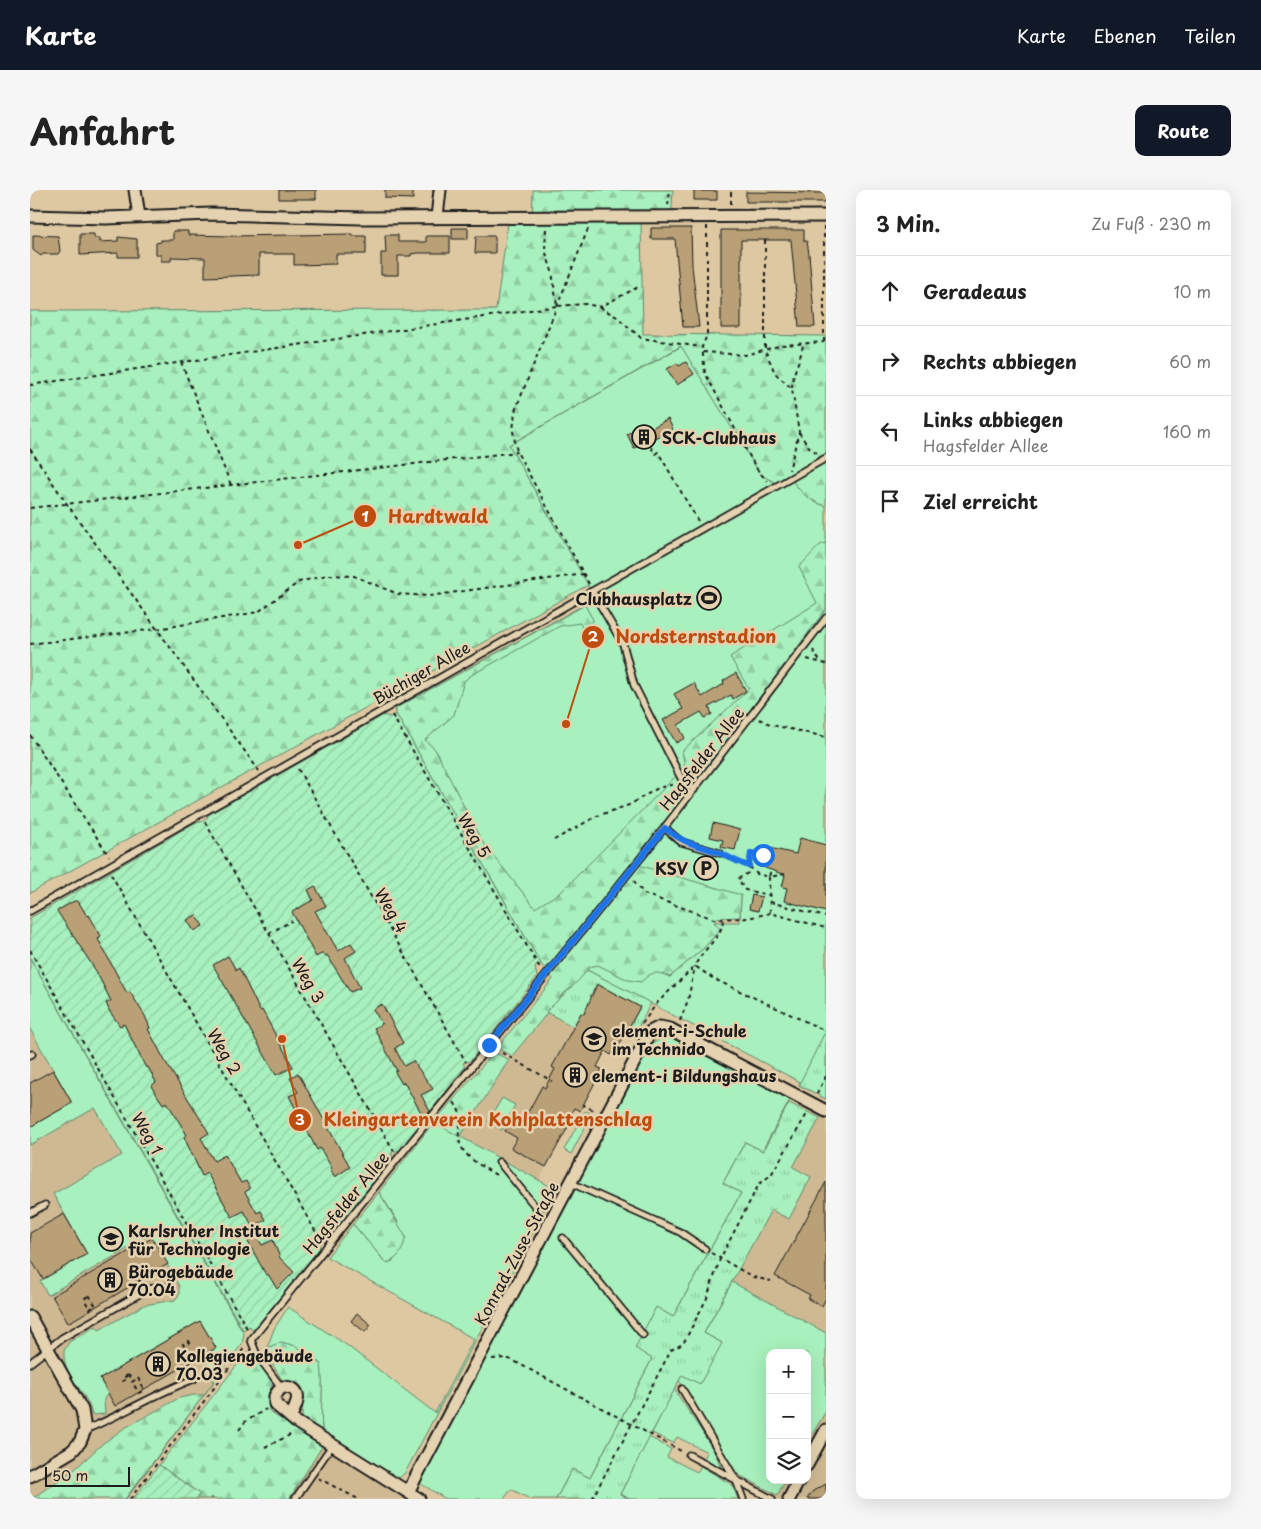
<!DOCTYPE html>
<html lang="de">
<head>
<meta charset="utf-8">
<style>
	:root { --surface:#fff; --page:#f6f6f6; --text:#222; --muted:#767676; --line:#e0e0e0; --accent:#111827 }
	body { margin:0; font-family:"Playpen Sans",sans-serif; background:var(--page); color:var(--text) }
	.controls { position:absolute; right:15px; bottom:15px; display:grid; overflow:hidden; border-radius:10px; box-shadow:0 5px 20px #0002 }
	.controls button { width:45px; height:45px; display:grid; place-items:center; padding:0; border:0; border-bottom:1px solid var(--line); background:var(--surface); color:var(--text); font:25px sans-serif }
	.scale { position:absolute; left:15px; bottom:12px; width:85px; box-sizing:border-box; padding-left:5px; border:2px solid #1c1c1c; border-top:0; font-size:14px; line-height:18px; white-space:nowrap; color:#1c1c1c; -webkit-text-stroke:4px #e5d2b0; paint-order:stroke }
	.stop { position:absolute; width:15px; height:15px; margin:-11px; border:4px solid #1a73e8; border-radius:50%; background:#fff }
	.stop.end { background:#1a73e8; border-color:#fff; box-shadow:0 1px 5px #0008 }
	.list { margin:0; padding:0; list-style:none }
	h2 { display:flex; justify-content:space-between; align-items:center; height:65px; margin:0; padding:0 20px; font-size:21px }
	h2 small { font-size:16px; font-weight:400; color:var(--muted) }
	.list li { display:grid; grid-template-columns:32px 1fr auto; gap:15px; align-items:center; box-sizing:border-box; height:70px; padding:0 20px; border-top:1px solid var(--line) }
	.list b { display:block; font-size:19px; white-space:nowrap }
	.list p { margin:0; font-size:16px; white-space:nowrap; color:var(--muted) }
	.list em { font-size:16px; font-style:normal; color:var(--muted) }
	.icon { flex:none; width:28px; height:28px; fill:none; stroke:currentColor; stroke-width:2; stroke-linecap:round; stroke-linejoin:round }
	.map { position:relative; flex:none; width:796px; height:1309px; overflow:hidden; border-radius:10px }
	header { display:flex; align-items:center; gap:30px; box-sizing:border-box; height:70px; padding:0 25px; background:var(--accent); color:#fff }
	header strong { font-size:24px }
	nav { display:flex; gap:28px; margin-inline-start:auto; font-size:18px }
	.intro { display:flex; align-items:center; justify-content:space-between; box-sizing:border-box; height:120px; padding:0 30px }
	h1 { margin:0; font-size:35px }
	.button { padding:12px 22px; border-radius:10px; background:var(--accent); color:#fff; font-size:18px; font-weight:700 }
	main { display:flex; gap:30px; padding:0 30px }
	aside { flex:1; background:var(--surface); border-radius:10px; box-shadow:0 5px 20px #0002 }
	.map>svg:first-child { display:block }
	.built { fill:#ceb993 }
	.grass { fill:#a8f0bd; stroke:#62866c }
	.forest { fill:url(#forest-firs); stroke:#62866c }
	.park { fill:url(#park-tufts); stroke:#62866c }
	.garden { fill:url(#garden-furrows); stroke:#62866c }
	.building { fill:#b9a076; stroke:#1c1c1c }
	.lines { fill:none; stroke-linecap:round; stroke-linejoin:round }
	.lane-casing { stroke:#1c1c1c; stroke-width:9 }
	.street-casing { stroke:#1c1c1c; stroke-width:15 }
	.path { stroke:#1c1c1c; stroke-width:2; stroke-dasharray:4 4; stroke-linecap:butt }
	.lane { stroke:#e5d2b0; stroke-width:5.5 }
	.street { stroke:#e5d2b0; stroke-width:11 }
	.route { stroke:#1a73e8; stroke-width:6 }
	.labels { text-anchor:middle; dominant-baseline:central; stroke-width:5; stroke-linejoin:round; paint-order:stroke }
	.poi-label { font-size:16px; font-weight:bold; fill:#1c1c1c; stroke:#e5d2b0; text-anchor:start }
	.street-label { font-size:16px; fill:#1c1c1c; stroke:#e5d2b0 }
	.leader { fill:none; stroke:#bf4d0f; stroke-width:2 }
	.callout-dot { fill:#bf4d0f; stroke:#e5d2b0; stroke-width:2 }
	.mark-label { font-size:15px; text-anchor:middle; font-weight:bold; fill:#fff }
	.callout-label { font-size:18px; text-anchor:middle; font-weight:bold; fill:#bf4d0f; stroke:#e5d2b0; stroke-width:5; stroke-linejoin:round; paint-order:stroke }
</style>
</head>
<body>
<header>
<strong>Karte</strong>
<nav><a>Karte</a><a>Ebenen</a><a>Teilen</a></nav>
</header>
<div class="intro"><h1>Anfahrt</h1><a class="button">Route</a></div>
<main>
<div class="map">
<svg width="796" height="1309" viewBox="0 0 796 1309">
	<defs>
		<pattern id="forest-firs" width="22" height="20" patternUnits="userSpaceOnUse" patternTransform="scale(1.25)"><rect width="22" height="20" fill="#a8f0bd"/><path d="M5 1l3.5 6h-7zM16 11l3.5 6h-7z" fill="#90cda2"/></pattern>
		<pattern id="park-tufts" width="24" height="20" patternUnits="userSpaceOnUse" patternTransform="scale(1.25)"><rect width="24" height="20" fill="#a8f0bd"/><path d="M3 7l-1-3M5 7V3M7 7l1-3M15 17l-1-3M17 17v-4M19 17l1-3" fill="none" stroke="#90cda2"/></pattern>
		<pattern id="garden-furrows" width="10" height="10" patternUnits="userSpaceOnUse" patternTransform="scale(1.25)"><rect width="10" height="10" fill="#a8f0bd"/><path d="M-1 1l2-2M0 10L10 0M9 11l2-2" fill="none" stroke="#90cda2"/></pattern>
	</defs>
	<rect width="100%" height="100%" fill="#ddc8a2"/>
	<filter id="ink" filterUnits="userSpaceOnUse"><feTurbulence type="fractalNoise" baseFrequency=".02" numOctaves="2"/><feDisplacementMap in="SourceGraphic" scale="10" xChannelSelector="R" yChannelSelector="G"/><feConvolveMatrix kernelMatrix="1 2 1 2 8 2 1 2 1" color-interpolation-filters="sRGB"/></filter>
	<g filter="url(#ink)">
		<path class="built" d="M0,768L214,1144L212,1154L95,1309H0Z
			M557,780L621,813L604,845L597,841L587,859L584,857L575,861L536,934L509,991L430,947L482,866L516,822L532,805L553,788Z
			M791,924L796,927V1143L702,1092L741,1019L759,1029L763,977Z
			M796,1221V1309H746L756,1290H777V1253Z
			M293,1255L381,1309H259Z"/>
		<path class="grass" d="M652,156L731,285L761,288L784,312L796,316V909L769,895L770,892L557,780L559,777L568,774L619,784L628,781L640,787L676,756L690,740L684,732H710L711,705L518,776L366,524V518L561,411L558,395L479,255Z
			M0,768L214,1144L212,1154L96,1309L183,1193L182,1183L172,1166L186,1158L170,1131L75,1186L70,1189L78,1203L74,1209L75,1224L62,1225C58,1201 32,1187 34,1161L39,1152L66,1136L69,1140L114,1115L145,1110L149,1105V1096L121,1045L18,1105L10,1091L57,1064L23,1004L92,965L65,918L0,955V937L42,913L0,839Z
			M642,846L761,908L732,961L715,952L693,993L711,1003L643,1127L627,1118L622,1169L560,1288L542,1279L526,1309H500L481,1299L474,1309H416L388,1292L620,855L634,847Z
			M472,908L485,915L472,940L458,932Z
			M555,921L562,924L541,964L534,960Z
			M404,932L523,998L514,1021L375,1283L368,1289L292,1241C290,1218 294,1196 290,1174C271,1160 261,1148 237,1158L244,1139L258,1117L315,1154L405,1223L444,1149L297,1067L323,1034L356,1073L363,1071L368,1032L349,1002Z
			M702,1092L796,1143V1221L777,1253V1163H740V1290H756L747,1305L707,1284L649,1190L652,1185L692,1153L674,1143Z
			M644,1199L680,1254L692,1278L674,1269L677,1262L647,1247L643,1253L622,1243Z
			M619,1247L641,1259L637,1267L667,1282L671,1276L702,1295L708,1309H600L590,1304Z"/>
		<path class="forest" d="M503,0H643L641,32H611L613,144L796,146V316C780,311 770,303 761,288L746,293L731,285L651,156L479,255L558,395L0,703V121L466,120L478,33L502,34Z
			M796,353V419L605,674L711,705L710,727L687,728L684,732L690,739L676,756L640,787C626,781 622,781 611,792L598,790L568,775L559,777L553,788L532,805L482,866L467,858L523,789L511,774L366,524V518L555,415L563,430L562,434L553,439L550,433L530,436L440,486L434,491L424,525L395,550L405,559L451,650L505,718L531,702L655,577L652,561L719,499L700,467L787,413L769,377L790,355Z
			M464,862L479,870L430,947L404,932Z
			M349,1002L376,1047C372,1060 370,1069 356,1073L323,1034Z
			M251,1152L266,1156L291,1174C294,1196 290,1218 292,1241L272,1229L273,1203L267,1194L252,1190L238,1167L237,1158Z
			M217,1162L222,1163L244,1192C237,1203 236,1211 241,1223L293,1255L259,1309H166L170,1304L129,1275Z
			M164,1205H174L95,1309H1L44,1280L72,1254L93,1239L149,1208Z"/>
		<path class="park" d="M557,780L621,813L604,845L597,841L610,817L567,794L560,806L563,808L555,824L551,823L544,837L516,822C526,811 551,790 557,780Z
			M794,844L796,845V909L769,895Z
			M759,913L790,928L763,977L781,987L759,1029L741,1020L674,1143L692,1153L670,1194L652,1185L590,1304L599,1309H526L542,1279L560,1288L622,1169L605,1158L626,1117L643,1127L711,1003L693,993L715,952L733,961Z"/>
		<path class="garden" d="M366,524L511,774L505,777L507,787L440,871L433,873L435,877L370,960L362,962V968L297,1050L293,1049L288,1052L290,1058L223,1141L220,1136L213,1140L0,768V728L168,631L172,632L177,628L178,625L354,525L359,527Z
			M129,1275L170,1304L166,1309H103Z"/>
		<path class="building" d="M249,0H286V9H249Z
			M355,0H383V9L355,8Z
			M664,1H687V10H664Z
			M716,2L796,3V12H716Z
			M422,38H438V49H422Z
			M621,38H661L662,76L669,137H653L645,49H621Z
			M691,40H774V51H777L779,64L785,137H769L761,50H711V138H691Z
			M143,41H158V45L202,46L323,44V46H336V64H306V74L264,75V64H229V85L175,87V68L141,67V71H131V65H126V53L131,52V50H143Z
			M50,44H64V48H70V52L88,51V47L107,49V67H88V63L50,65Z
			M3,45L28,46L30,61L28,64H13L11,66L3,60Z
			M355,45H368V52H396V46H420V63H388L381,64V66H368V85H351V63H356Z
			M446,46H465V63H445Z
			M656,172L664,184L647,195L637,179L647,173L649,176Z
			M638,229L643,239L604,258L597,244L611,236L614,242Z
			M706,483L716,501L703,509L701,505L679,517L682,524L675,528L671,522L648,535L655,548L646,553L633,530L653,519L644,504L664,493L672,507L694,494L693,491Z
			M683,633L710,640L705,660L691,657L693,650L680,647Z
			M770,648L796,655V722L754,711L757,698L752,697L755,685L730,676L735,657L766,664Z
			M285,696L296,716L285,721L308,761L321,753L326,761L315,768L330,798L320,802L297,765L295,766L293,763L286,767L262,722L283,710L278,700Z
			M722,705L732,707L728,721L719,719Z
			M44,711H48L57,726L59,725L71,746L68,749L92,794L97,803L100,802L115,826L120,838L118,839L135,871L179,943L171,948L184,971L195,965L211,993L216,991L220,999L215,1002L227,1023L231,1021L236,1030L223,1037L214,1021L202,1027L177,983L172,986L154,947L157,945L137,912L133,914L121,896L126,892L118,877L116,878L94,834L90,836L80,822L76,813L81,811L66,781L27,721Z
			M166,725L173,736L164,741L157,730Z
			M198,766L206,780L209,778L230,821L232,820L263,877L246,885L183,775Z
			M567,794L610,817L587,859L585,858L581,865L575,861L567,877L572,879L550,921L544,918L536,933L539,935L516,977L481,958L487,948L475,941L479,934L489,939L512,896L515,898L525,879L522,877L551,823L554,824Z
			M352,814L373,853L365,858L374,876L383,871L403,899L391,905L400,921L394,928L374,892L372,894L365,882L367,881L344,838L352,834L343,819Z
			M23,880L42,913L0,937V893Z
			M268,883L320,977L305,987L300,979L302,978L290,958L287,960L259,906L268,902L260,888Z
			M796,992V1108L792,1116L778,1109L780,1105L745,1086Z
			M34,1024L57,1064L13,1089L0,1068V1043Z
			M226,1045L232,1055L243,1050L250,1068L264,1082L247,1099L238,1084L236,1085L217,1050Z
			M122,1048L138,1074L38,1133L22,1106Z
			M327,1123L341,1135L335,1142L321,1131Z
			M170,1131L186,1158L85,1216L70,1189Z
			M796,1294V1309H777L783,1301Z"/>
		<g class="lines">
			<g class="lane-casing">
				<path id="lane" d="M562,401L593,454L604,495L652,590L664,600
					M635,638L651,652L690,663
					M0,721L796,268
					M0,865L2,864
					M469,972L509,1021
					M541,993L650,1042L675,1059
					M0,1023L15,1015
					M533,1048L613,1145
					M0,1173L32,1148L118,1099L135,1097
					M251,1197L227,1165L221,1150L618,659L796,428
					M652,1199L706,1290L713,1309
					M55,1240C92,1225 126,1203 164,1189
					M659,1265L742,1309
					M265,1309L303,1254"/>
			</g>
			<g class="street-casing">
				<path id="street" d="M105,0L109,26
					M0,26L76,28L181,24L331,28L796,26
					M407,27L410,0
					M0,1127L52,1220L55,1240L50,1252L42,1261L0,1286
					M260,1227C268,1214 275,1196 251,1197L245,1206V1214L266,1232L389,1309
					M777,1275L796,1240
					M378,1302L620,842L630,837L640,839L796,921
					M759,1309L769,1290"/>
			</g>
			<path class="path" d="M701,14V0
				M638,15L640,0
				M677,36V145L672,157L675,183L726,278L737,291
				M794,36V152H796
				M516,39L515,60L522,81L527,116L556,114L570,117L610,96
				M558,39L485,221L483,241L487,262L559,394
				M735,50V160L745,183L762,199L769,242L759,280
				M570,117L587,127L611,148L671,157
				M673,162L715,165L752,155L794,152
				M151,172L201,295
				M0,195L527,116
				M762,198C762,181 772,169 773,153
				M769,242L777,255L787,263
				M617,250L625,264L628,262L668,331
				M0,259L37,314L229,581
				M0,318L487,262
				M0,454L127,439L228,422L269,392L297,385L324,386L368,404L399,406L554,384
				M783,460L791,473
				M777,469L796,474
				M362,525L511,780
				M729,529L742,535L796,547
				M0,545L79,666
				M268,579L436,872
				M175,632L364,961
				M524,650L567,626L599,615L628,598L645,594
				M733,665L721,663L718,683L708,689L715,700L739,705
				M697,668L720,677L727,684L739,687L741,679
				M684,682L687,671
				M81,684L291,1051
				M755,684L739,687L740,723L796,738
				M604,691L614,704L684,729L718,728L740,723
				M740,712L796,727
				M693,730C692,748 672,759 665,776L684,789L796,841
				M239,743L262,731
				M0,760L218,1140
				M650,831L658,810L665,776
				M612,834L627,813L665,776
				M465,859L522,891
				M787,904L796,886
				M424,912C437,932 427,931 429,949C431,967 455,978 468,986
				M552,914L565,921
				M681,1063L723,1087L741,1091
				M108,1077L115,1087L109,1091L103,1080Z
				M59,1105L66,1116L60,1119L54,1109Z
				M159,1151L160,1153L154,1156L153,1154Z
				M157,1160L163,1171L158,1175L151,1163Z
				M462,1169L475,1168L482,1170L653,1262
				M98,1185L100,1187L93,1191L92,1189Z
				M108,1188L114,1200L109,1203L102,1192Z
				M209,1240L215,1232L236,1219
				M235,1257L264,1243
				M288,1288L328,1309
				M181,1307L182,1309
				M100,1309L215,1157
				M562,1309L641,1160L653,1154L677,1108L690,1069L729,994L741,985L777,924"/>
			<use href="#lane" class="lane"/>
			<use href="#street" class="street"/>
		</g>
	</g>
	<g class="lines" filter="url(#ink)">
		<path class="route" d="M459,855L635,638C656,655 663,653 687,662C698,666 708,673 719,676L721,663L733,665"/>
	</g>
	<defs>
		<g id="building-ring" transform="scale(1.25)"><circle r="9.5" fill="#e5d2b0" stroke="#1c1c1c" stroke-width="1.5"/><path d="M-4-6H4V6H1V3H-1V6H-4ZM-2.5-4.3h1.7v1.8h-1.7ZM.8-4.3h1.7v1.8H.8ZM-2.5-1h1.7V.8h-1.7ZM.8-1h1.7V.8H.8Z" fill="#1c1c1c"/></g>
		<g id="stadium-ring" transform="scale(1.25)"><circle r="9.5" fill="#e5d2b0" stroke="#1c1c1c" stroke-width="1.5"/><path d="M0-5a6.5 5 0 1 0 0 10a6.5 5 0 1 0 0-10ZM-3.5-1.8h7v3.6h-7Z" fill="#1c1c1c"/></g>
		<g id="parking-ring" transform="scale(1.25)"><circle r="9.5" fill="#e5d2b0" stroke="#1c1c1c" stroke-width="1.5"/><path d="M-3.5-5.5H1a3.5 3.5 0 0 1 0 7H-1V5.5H-3.5ZM-1-3.4V-.6H.8a1.4 1.4 0 0 0 0-2.8Z" fill="#1c1c1c"/></g>
		<g id="school-ring" transform="scale(1.25)"><circle r="9.5" fill="#e5d2b0" stroke="#1c1c1c" stroke-width="1.5"/><path d="M0-5L7-2L0 1L-7-2ZM-4 1L0 2.5L4 1V4Q0 6-4 4Z" fill="#1c1c1c"/></g>
		<g id="university-ring" transform="scale(1.25)"><circle r="9.5" fill="#e5d2b0" stroke="#1c1c1c" stroke-width="1.5"/><path d="M0-5L7-2L0 1L-7-2ZM-4 1L0 2.5L4 1V4Q0 6-4 4Z" fill="#1c1c1c"/></g>
	</defs>
	<g fill-rule="evenodd">
		<use href="#building-ring" x="614" y="247"/>
		<use href="#stadium-ring" x="679" y="408"/>
		<use href="#parking-ring" x="676" y="678"/>
		<use href="#school-ring" x="564" y="849"/>
		<use href="#building-ring" x="545" y="885"/>
		<use href="#university-ring" x="81" y="1049"/>
		<use href="#building-ring" x="80" y="1090"/>
		<use href="#building-ring" x="128" y="1174"/>
	</g>
	<g class="labels">
		<g class="poi-label">
			<text x="632" y="247">SCK-Clubhaus</text>
			<text x="662" y="408" text-anchor="end">Clubhausplatz</text>
			<text x="658" y="678" text-anchor="end">KSV</text>
			<text x="582" y="840">element-i-Schule<tspan x="582" dy="18">im Technido</tspan></text>
			<text x="562" y="885">element-i Bildungshaus</text>
			<text x="98" y="1040">Karlsruher Institut<tspan x="98" dy="18">für Technologie</tspan></text>
			<text x="98" y="1081">Bürogebäude<tspan x="98" dy="18">70.04</tspan></text>
			<text x="146" y="1165">Kollegiengebäude<tspan x="146" dy="18">70.03</tspan></text>
		</g>
		<g class="street-label">
			<text transform="translate(391 482) rotate(-30)">Büchiger Allee</text>
			<text transform="translate(671 568) rotate(-52)">Hagsfelder Allee</text>
			<text transform="translate(445 645) rotate(60)">Weg 5</text>
			<text transform="translate(362 720) rotate(60)">Weg 4</text>
			<text transform="translate(279 790) rotate(60)">Weg 3</text>
			<text transform="translate(195 861) rotate(60)">Weg 2</text>
			<text transform="translate(118 943) rotate(60)">Weg 1</text>
			<text transform="translate(315 1012) rotate(-51)">Hagsfelder Allee</text>
			<text transform="translate(486 1063) rotate(-62)">Konrad-Zuse-Straße</text>
		</g>
	</g>
	<path class="leader" d="M268 355L335 326M536 534L563 447M252 849L270 930"/>
	<g class="callout-dot">
		<circle cx="268" cy="355" r="5"/>
		<circle cx="536" cy="534" r="5"/>
		<circle cx="252" cy="849" r="5"/>
		<circle cx="335" cy="326" r="12"/>
		<circle cx="563" cy="447" r="12"/>
		<circle cx="270" cy="930" r="12"/>
	</g>
	<g class="mark-label">
		<text x="335" y="332">1</text>
		<text x="563" y="452">2</text>
		<text x="270" y="935">3</text>
	</g>
	<g class="callout-label">
		<text x="408" y="333">Hardtwald</text>
		<text x="666" y="453">Nordsternstadion</text>
		<text x="458" y="936">Kleingartenverein Kohlplattenschlag</text>
	</g>
</svg>
<div class="controls">
<button>+</button>
<button>−</button>
<button><svg class="icon" aria-label="layers" viewBox="0 0 24 24"><path d="M12 4l9 5-9 5-9-5zM3 14l9 5 9-5"/></svg></button>
</div>
<div class="scale">50 m</div>
<div class="stop" style="left:733px;top:665px"></div>
<div class="stop end" style="left:459px;top:855px"></div>
</div>
<aside>
<h2>3 Min.<small>Zu Fuß · 230 m</small></h2>
<ul class="list">
<li><svg class="icon" aria-label="ahead" viewBox="0 0 24 24"><path d="M12 20V5M6 11l6-6 6 6"/></svg><div><b>Geradeaus</b></div><em>10 m</em></li>
<li><svg class="icon" aria-label="right" viewBox="0 0 24 24"><path d="M7 20v-9h11M14 6l5 5-5 5"/></svg><div><b>Rechts abbiegen</b></div><em>60 m</em></li>
<li><svg class="icon" aria-label="left" viewBox="0 0 24 24"><path d="M17 20v-9H6M10 6l-5 5 5 5"/></svg><div><b>Links abbiegen</b><p>Hagsfelder Allee</p></div><em>160 m</em></li>
<li><svg class="icon" aria-label="arrive" viewBox="0 0 24 24"><path d="M6 21V4h12l-3 4 3 4H6"/></svg><div><b>Ziel erreicht</b></div></li>
</ul>
</aside>
</main>
</body>
</html>
